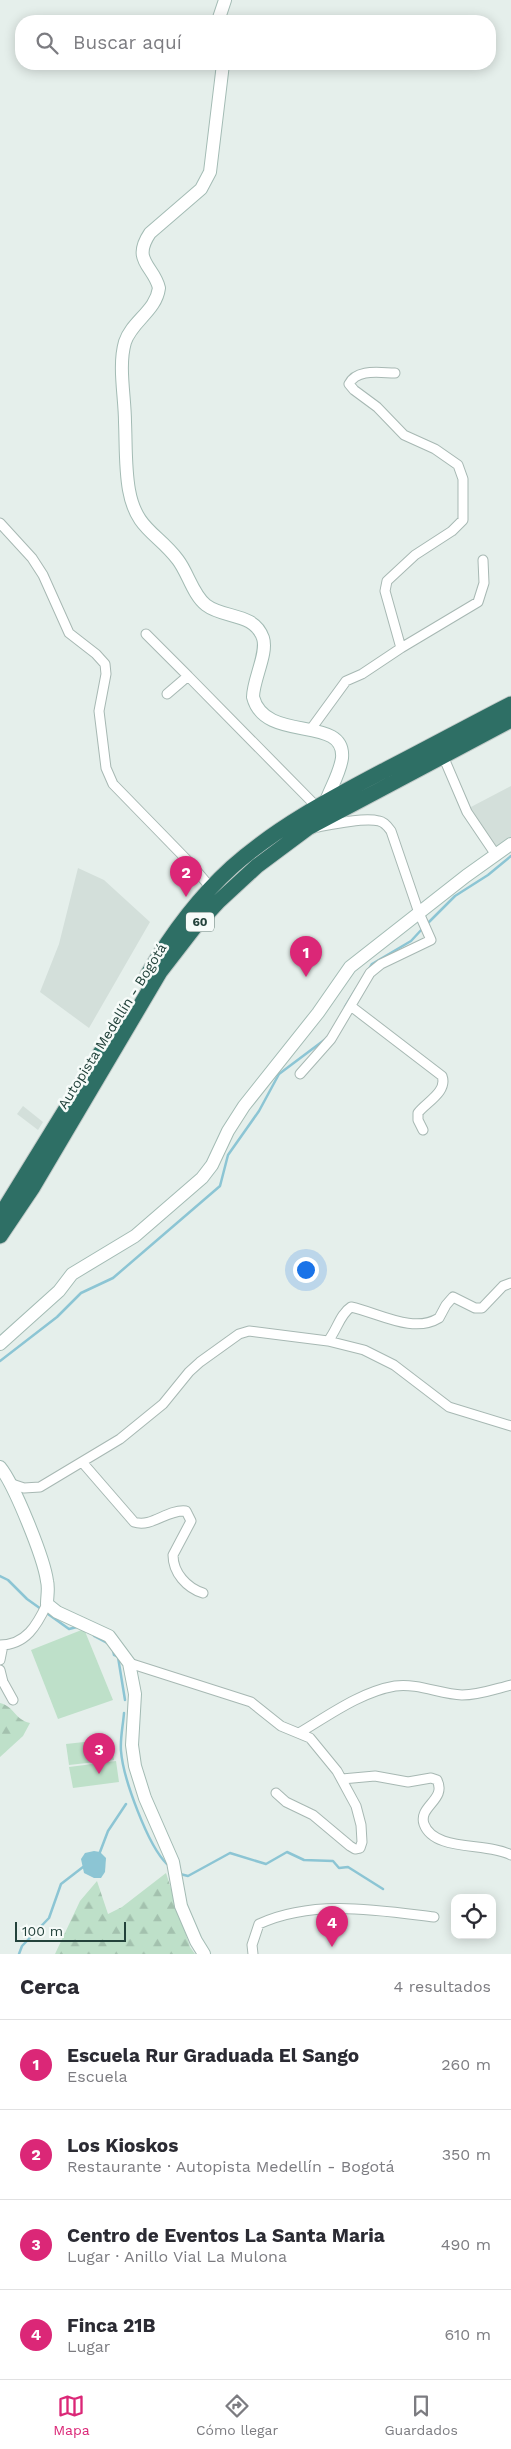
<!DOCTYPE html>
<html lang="es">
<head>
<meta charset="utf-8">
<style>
	:root { --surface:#fff; --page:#f7f7f7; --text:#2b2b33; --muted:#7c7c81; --line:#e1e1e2; --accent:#db2777 }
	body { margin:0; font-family:"Work Sans",sans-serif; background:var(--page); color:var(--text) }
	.controls { position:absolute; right:15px; bottom:15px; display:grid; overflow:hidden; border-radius:10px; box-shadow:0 2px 12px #0003 }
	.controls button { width:45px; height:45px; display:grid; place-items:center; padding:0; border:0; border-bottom:1px solid var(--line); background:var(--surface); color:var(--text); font:25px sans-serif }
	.scale { position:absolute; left:15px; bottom:12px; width:111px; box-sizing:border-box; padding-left:5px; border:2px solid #23423b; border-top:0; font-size:14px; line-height:18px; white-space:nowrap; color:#23423b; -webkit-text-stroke:4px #f6fbf9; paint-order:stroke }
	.you { position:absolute; left:305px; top:1269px; width:18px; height:18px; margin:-12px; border:4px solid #fff; border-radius:50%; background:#1a73e8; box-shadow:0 0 0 8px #1a73e833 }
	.badge { display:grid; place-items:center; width:32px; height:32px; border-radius:50%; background:var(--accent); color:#fff; font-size:16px; font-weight:700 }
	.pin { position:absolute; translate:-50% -41px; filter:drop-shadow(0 1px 2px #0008) }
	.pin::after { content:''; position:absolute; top:26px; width:18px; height:15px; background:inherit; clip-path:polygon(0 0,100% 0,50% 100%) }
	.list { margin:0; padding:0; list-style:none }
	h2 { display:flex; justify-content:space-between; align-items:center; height:65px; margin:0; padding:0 20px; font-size:21px }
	h2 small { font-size:16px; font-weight:400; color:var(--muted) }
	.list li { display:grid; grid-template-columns:32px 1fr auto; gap:15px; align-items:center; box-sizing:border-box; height:90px; padding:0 20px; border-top:1px solid var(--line) }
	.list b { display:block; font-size:19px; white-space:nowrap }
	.list p { margin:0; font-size:16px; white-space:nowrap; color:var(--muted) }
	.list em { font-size:16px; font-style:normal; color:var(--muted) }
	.icon { flex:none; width:28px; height:28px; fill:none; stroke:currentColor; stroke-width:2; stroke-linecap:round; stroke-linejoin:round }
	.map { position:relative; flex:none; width:511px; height:1954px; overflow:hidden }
	.search { position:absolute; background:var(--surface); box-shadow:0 2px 12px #0003; left:15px; right:15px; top:15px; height:55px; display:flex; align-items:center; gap:12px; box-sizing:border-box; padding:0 18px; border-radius:20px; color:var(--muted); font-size:19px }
	.sheet { height:425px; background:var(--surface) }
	nav { display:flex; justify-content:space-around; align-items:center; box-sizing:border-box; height:70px; border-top:1px solid var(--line); background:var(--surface); font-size:14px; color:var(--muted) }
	nav a { display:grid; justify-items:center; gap:2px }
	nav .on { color:var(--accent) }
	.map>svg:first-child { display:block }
	.built { fill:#d3dfda }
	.grass { fill:#bee0c9 }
	.forest { fill:url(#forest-firs) }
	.water { fill:#8cc5d4 }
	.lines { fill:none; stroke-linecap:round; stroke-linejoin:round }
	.stream { stroke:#8cc5d4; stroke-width:2.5 }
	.street-casing { stroke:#a7b8b3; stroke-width:11 }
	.secondary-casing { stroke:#a3bbb4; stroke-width:14 }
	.highway-casing { stroke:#c1cac8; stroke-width:17 }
	.street { stroke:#fff; stroke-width:9 }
	.secondary { stroke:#fff; stroke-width:12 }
	.highway { stroke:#2e6f65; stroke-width:15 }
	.labels { text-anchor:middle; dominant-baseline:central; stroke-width:5; stroke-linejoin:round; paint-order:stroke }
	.shield { fill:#f6fbf9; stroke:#627a74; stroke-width:1 }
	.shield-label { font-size:12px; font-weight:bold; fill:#23423b }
	.street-label { font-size:14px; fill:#23423b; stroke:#f6fbf9 }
</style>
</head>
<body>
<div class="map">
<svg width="511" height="1954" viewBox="0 0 511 1954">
	<defs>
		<pattern id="forest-firs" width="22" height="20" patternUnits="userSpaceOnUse" patternTransform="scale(1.25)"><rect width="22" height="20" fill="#bee0c9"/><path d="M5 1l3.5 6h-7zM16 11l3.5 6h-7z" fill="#a3c1ae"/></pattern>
	</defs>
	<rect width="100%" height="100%" fill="#e5efeb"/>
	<path class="built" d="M511,786V843L496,851L469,808Z
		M78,868L104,880L150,922L89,1028L40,992L59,944Z
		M23,1106L43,1122L38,1130L17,1114Z"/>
	<path class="grass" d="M84,1629L113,1700L58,1719L31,1650Z
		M111,1739L114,1760L69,1765L66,1744Z
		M116,1761L119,1782L73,1788L69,1767Z"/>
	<path class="forest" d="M0,1703C15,1707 14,1719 30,1723L23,1736L0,1757Z
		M166,1873L190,1947L195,1954H55L80,1901L97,1881L108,1914L122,1907Z"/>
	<path class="water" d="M94,1851L100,1852L106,1858L105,1872L101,1878H94L84,1873L81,1859L85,1853Z"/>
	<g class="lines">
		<path class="stream" d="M427,924L455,896L488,875L511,856
			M369,969L372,964L411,941L423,928
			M345,1007L356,989
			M0,1361L57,1317L81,1293L113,1278L220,1186L228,1155L259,1111L279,1074L327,1038
			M0,1576L8,1580L27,1599L69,1629L77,1627
			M94,1636L109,1644
			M113,1650L114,1655L118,1657L125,1700
			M124,1713C123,1726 120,1738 121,1751C123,1778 148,1846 167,1864
			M100,1852L108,1831L126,1804
			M180,1874L188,1876L230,1853L266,1864L287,1852L304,1860L333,1861L339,1868L348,1867L383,1889
			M19,1954L22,1946L49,1918L61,1884L83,1867"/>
		<g class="street-casing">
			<path id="street" d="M0,523L32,558L43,575L69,633L96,654L105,664L106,674L99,711L106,768L113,784L189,862L211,888
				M146,634L188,676
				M401,648L478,602L484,583L483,560
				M167,694L188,676L317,807
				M311,729L346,681L362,674L401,648L385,591L387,581L415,555L452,531L463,520V479L458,465L435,449L404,435L377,407L354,390L349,384C357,368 381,373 395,373
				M443,756L467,812L496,855
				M352,1007L442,1076C448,1092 425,1103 418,1113V1120L423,1130
				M300,1074L331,1039L370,973L381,964L431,940L419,913L391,831C388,827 385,822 379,821C364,817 334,824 318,827
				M328,1341C337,1330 340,1314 351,1307C379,1313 413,1334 439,1318L446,1305L453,1297L475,1308H482L503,1286L511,1283
				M82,1462L134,1522C152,1528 167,1509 186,1511L191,1521L173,1555C173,1573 187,1588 203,1593
				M12,1484L24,1488L40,1487L120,1439L163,1404L189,1372L200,1362L239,1334L249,1331L328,1341L364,1350L394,1365L449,1407L511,1426
				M0,1645C26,1645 37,1625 47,1604
				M0,1660L3,1645
				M129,1663L251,1702L281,1726L310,1738L337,1771L356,1806L361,1825L362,1842L360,1848L355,1849L350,1846L313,1815L286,1802L276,1793
				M0,1670L3,1682L13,1700
				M299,1733C328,1716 360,1692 395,1686C418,1683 440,1694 462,1695C479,1695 495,1689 511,1685
				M342,1779L375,1776L408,1782L431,1778L437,1780C447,1800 418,1806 424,1824C434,1852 487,1842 511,1855
				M253,1954L252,1945L259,1924C313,1899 377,1910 434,1917"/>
		</g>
		<g class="secondary-casing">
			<path id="secondary" d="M218,21L225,0
				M223,64L210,172L201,189L150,233C131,261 154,266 159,288C156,311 132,321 125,342C118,366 125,397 125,422C126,444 125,468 129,490C136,530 158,533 178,560C188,573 193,595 206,605C224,619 254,612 263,638C268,653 253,680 253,697C265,744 346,714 342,758C340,773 331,787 326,801
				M0,1344L59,1291L72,1274L135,1236L202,1178L212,1165L228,1131L244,1106L318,1013L350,967L466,876L511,844
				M0,1467C14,1484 44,1558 47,1581C49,1588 47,1596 47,1604L57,1612L109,1636L129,1663L135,1694L132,1745L135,1766L145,1798L173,1862L181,1906L196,1941L204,1954"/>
		</g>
		<g class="highway-casing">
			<path id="highway" d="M148,974C170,936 199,897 232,867C277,827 330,799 383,771C426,749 468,726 511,704
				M0,1216L109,1039
				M0,1236L33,1187L160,972L194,928L219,901L257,866L308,828L511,720"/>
		</g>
		<use href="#street" class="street"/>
		<use href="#secondary" class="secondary"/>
		<use href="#highway" class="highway"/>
	</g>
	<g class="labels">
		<rect class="shield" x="186" y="912.5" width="28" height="19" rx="4"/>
		<g class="shield-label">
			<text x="200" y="922">60</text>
		</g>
		<g class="street-label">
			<text transform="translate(112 1026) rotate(-58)">Autopista Medellín - Bogotá</text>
		</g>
	</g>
</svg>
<div class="controls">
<button><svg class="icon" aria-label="locate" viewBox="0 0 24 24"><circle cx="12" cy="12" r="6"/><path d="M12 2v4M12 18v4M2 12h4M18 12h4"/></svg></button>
</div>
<div class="scale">100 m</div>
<div class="you"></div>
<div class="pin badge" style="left:306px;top:977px">1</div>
<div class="pin badge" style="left:186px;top:897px">2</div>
<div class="pin badge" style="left:99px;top:1774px">3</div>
<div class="pin badge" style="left:332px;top:1947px">4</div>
<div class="search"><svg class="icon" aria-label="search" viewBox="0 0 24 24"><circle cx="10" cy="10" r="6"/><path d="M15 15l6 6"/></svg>Buscar aquí</div>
</div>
<section class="sheet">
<h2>Cerca<small>4 resultados</small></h2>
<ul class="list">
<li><span class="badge">1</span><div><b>Escuela Rur Graduada El Sango</b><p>Escuela</p></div><em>260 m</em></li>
<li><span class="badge">2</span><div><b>Los Kioskos</b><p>Restaurante · Autopista Medellín - Bogotá</p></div><em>350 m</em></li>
<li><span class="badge">3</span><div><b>Centro de Eventos La Santa Maria</b><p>Lugar · Anillo Vial La Mulona</p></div><em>490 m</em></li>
<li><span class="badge">4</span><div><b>Finca 21B</b><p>Lugar</p></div><em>610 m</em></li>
</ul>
</section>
<nav>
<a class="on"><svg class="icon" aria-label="map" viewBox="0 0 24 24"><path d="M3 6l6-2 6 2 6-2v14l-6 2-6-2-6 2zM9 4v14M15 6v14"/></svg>Mapa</a>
<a><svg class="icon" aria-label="directions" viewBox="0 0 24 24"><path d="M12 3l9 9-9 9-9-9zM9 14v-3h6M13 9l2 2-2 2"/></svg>Cómo llegar</a>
<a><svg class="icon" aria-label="saved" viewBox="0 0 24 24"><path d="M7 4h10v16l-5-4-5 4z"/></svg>Guardados</a>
</nav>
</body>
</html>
